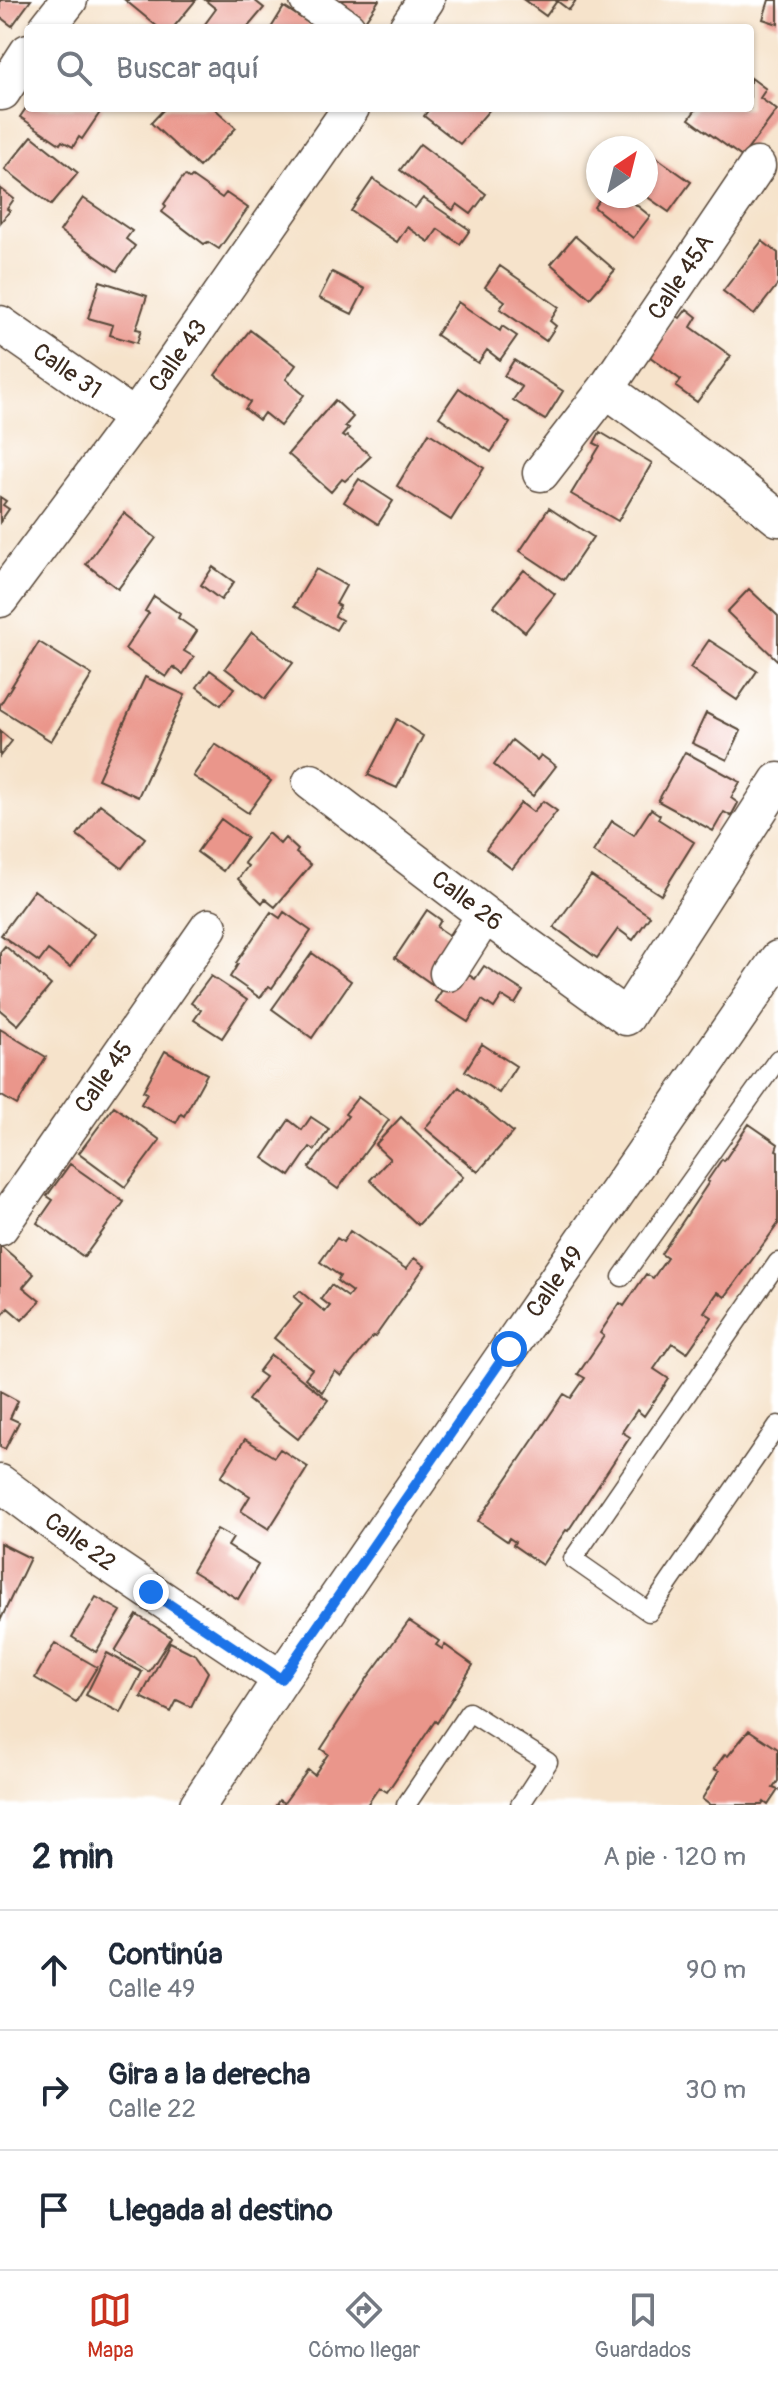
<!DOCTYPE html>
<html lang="es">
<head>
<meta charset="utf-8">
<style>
	:root { --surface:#fff; --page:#f6f6f7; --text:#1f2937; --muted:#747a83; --line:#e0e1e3; --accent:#c8321e }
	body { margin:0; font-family:Pangolin,sans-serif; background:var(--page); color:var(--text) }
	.compass { position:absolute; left:586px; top:136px; width:72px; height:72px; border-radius:50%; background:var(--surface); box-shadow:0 2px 6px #0004; rotate:35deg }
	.stop { position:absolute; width:24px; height:24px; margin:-18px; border:6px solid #1a73e8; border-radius:50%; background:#fff }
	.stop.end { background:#1a73e8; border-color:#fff; box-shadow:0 2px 8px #0008 }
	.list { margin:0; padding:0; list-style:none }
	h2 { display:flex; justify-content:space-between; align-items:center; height:104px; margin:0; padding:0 32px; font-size:34px }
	h2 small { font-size:26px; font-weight:400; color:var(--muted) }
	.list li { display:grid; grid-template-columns:52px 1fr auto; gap:24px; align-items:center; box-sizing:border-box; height:120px; padding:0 32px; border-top:2px solid var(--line) }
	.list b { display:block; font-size:30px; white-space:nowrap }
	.list p { margin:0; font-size:26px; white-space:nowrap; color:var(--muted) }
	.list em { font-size:26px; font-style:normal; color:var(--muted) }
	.icon { flex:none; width:44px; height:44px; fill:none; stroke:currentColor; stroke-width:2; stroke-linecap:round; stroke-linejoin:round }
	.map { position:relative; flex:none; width:778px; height:1805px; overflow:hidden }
	.search { position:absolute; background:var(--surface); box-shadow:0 2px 6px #0004; left:24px; right:24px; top:24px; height:88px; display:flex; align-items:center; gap:20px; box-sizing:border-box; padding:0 28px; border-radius:8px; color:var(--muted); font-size:30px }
	.sheet { height:464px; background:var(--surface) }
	nav { display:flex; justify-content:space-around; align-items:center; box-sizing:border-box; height:112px; border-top:2px solid var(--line); background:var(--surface); font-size:22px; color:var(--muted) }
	nav a { display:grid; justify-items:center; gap:4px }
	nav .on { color:var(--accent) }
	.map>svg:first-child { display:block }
	.building { fill:#ea968b }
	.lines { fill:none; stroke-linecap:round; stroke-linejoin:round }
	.service-casing { stroke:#574638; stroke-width:21 }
	.minor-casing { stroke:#574638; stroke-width:39 }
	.service { stroke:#fff; stroke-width:18 }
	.minor { stroke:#fff; stroke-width:36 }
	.route { stroke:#1a73e8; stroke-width:10 }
	.labels { text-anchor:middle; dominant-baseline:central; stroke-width:6; stroke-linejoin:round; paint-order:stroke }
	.street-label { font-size:24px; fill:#3b2a1e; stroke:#fff }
</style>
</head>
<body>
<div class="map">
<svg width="778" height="1805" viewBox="0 0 778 1805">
	<rect width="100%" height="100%" fill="#fff"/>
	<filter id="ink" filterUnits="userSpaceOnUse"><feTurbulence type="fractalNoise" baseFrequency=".0125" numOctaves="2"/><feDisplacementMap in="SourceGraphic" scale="16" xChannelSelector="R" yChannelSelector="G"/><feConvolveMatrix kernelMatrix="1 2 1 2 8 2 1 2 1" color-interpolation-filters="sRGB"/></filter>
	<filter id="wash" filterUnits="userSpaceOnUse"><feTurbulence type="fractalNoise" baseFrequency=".006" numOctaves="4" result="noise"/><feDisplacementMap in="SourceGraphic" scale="32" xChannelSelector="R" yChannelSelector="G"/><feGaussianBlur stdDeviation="1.8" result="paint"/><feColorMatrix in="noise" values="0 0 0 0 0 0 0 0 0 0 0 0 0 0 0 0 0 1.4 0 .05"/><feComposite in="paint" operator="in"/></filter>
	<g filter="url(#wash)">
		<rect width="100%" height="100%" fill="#f6e3cb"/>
		<g id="blocks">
			<path class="building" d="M0,0H31L12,26L0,17Z
				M125,0H196L173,28H159Z
				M205,0H254L264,8L247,28H202L216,9Z
				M333,0H379L365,21Z
				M524,0H576L569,10L557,1L546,16Z
				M769,0H778V24L763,19Z
				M284,7L310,24L308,28H271Z
				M750,77L766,89L760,98L777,110L742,157L689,119L697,108H750Z
				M28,105V108H103L82,139L79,137L73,147L62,141L60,144L20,117Z
				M165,108H214L236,128L199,167L151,123Z
				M430,108H491L460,144L424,116Z
				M32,136L78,173L51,205L5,169Z
				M420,144L486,194L471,214L457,204L453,210L400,170Z
				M646,150L691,182L669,212L646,196Z
				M186,176L190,179L192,177L222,198L226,193L248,208L219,249L208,242L204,244L162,212L166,206L164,204L183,177Z
				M373,179L415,208L423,198L470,230L460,244L438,229L429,242L407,227L397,242L351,211Z
				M0,188L14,199L7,209L10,211L0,223Z
				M602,196H625L650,216L633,238L594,207Z
				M83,198L132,231L126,239L135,246L117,271L60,231Z
				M575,236L615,270L590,298L551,264Z
				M762,241L778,253V284L754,315L723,291Z
				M500,266L559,307L550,321L556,326L546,341L500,309L505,301L485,287Z
				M332,272L365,289L352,314L319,298Z
				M100,281L147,296L136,329L141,330L137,343L110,335L113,325L88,318Z
				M458,302L500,331L502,326L517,336L500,360L487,350L478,363L436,335Z
				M687,309L697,317L691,327L731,356L697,402L676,387L681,380L649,356L677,316L680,318Z
				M250,330L296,365L286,379L304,395L280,426L264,413L259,420L245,409L250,402L215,375Z
				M514,360L563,391L545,420L513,400L522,387L504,376Z
				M459,388L510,423L491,452L439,417Z
				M335,400L353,417L345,426L349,428L342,436L345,438L347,436L371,456L345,481L342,479L331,492L288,454Z
				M600,432L652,463L618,521L571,494L600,446L594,443Z
				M429,433L484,468L451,520L397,486Z
				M359,479L393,501L378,524L344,502Z
				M0,497L6,501L3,505L9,509L0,522Z
				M549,508L593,537L564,580L520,551Z
				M124,513L156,538L118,589L86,564Z
				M213,567L234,582L221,600L201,585Z
				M316,569L346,586L336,604L340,606L335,616L342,620L336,630L294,606Z
				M524,570L555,594L525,632L494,606Z
				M749,589L778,616V661L727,612Z
				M154,596L180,614L178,618L197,631L184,651L194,657L183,674L173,667L166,677L125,649L149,613L145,611Z
				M252,632L293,663L265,699L225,668Z
				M709,640L757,671L737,700L690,668Z
				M39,642L92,675L51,741L0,709V705Z
				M210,670L234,688L221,705L197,687Z
				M145,677L185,695L138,797L98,779Z
				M706,713L741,731L727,760L692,743Z
				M397,719L423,736L397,788L368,775Z
				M0,731L12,741L0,756Z
				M512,740L537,760L541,755L556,766L533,796L494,765Z
				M215,744L271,781L248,813L193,776Z
				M685,752L740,782L731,798L738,803L731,816L724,812L713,831L658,801Z
				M543,801L557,811L512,869L486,849L521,803L533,812Z
				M100,804L145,838L122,868L77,835Z
				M651,809L660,815L658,819L694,842L661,895L593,852L612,821L634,835Z
				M221,819L247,838L223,871L197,852Z
				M268,833L280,844L285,838L298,850L296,853L311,865L275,907L265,899L262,903L238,879L248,866L244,863Z
				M591,876L650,916L633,940L618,929L597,958L554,927Z
				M34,890L94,934L70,967L48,950L39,962L1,935Z
				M427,910L441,920L437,927L449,935L453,929L469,940L436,987L395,958Z
				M271,912L280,918L284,912L311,931L272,988L269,986L260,998L230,977L238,964L236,963Z
				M5,946L51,985L18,1025L0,1010V952Z
				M312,953L351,981L312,1038L272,1009Z
				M484,966L523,991L515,1004L502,996L494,1008L482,1000L468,1022L435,1001L457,967L475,979Z
				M211,976L247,1000L222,1038L194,1020L201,1010L191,1003Z
				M0,1029L46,1057L17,1105L0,1095Z
				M482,1044L516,1066L499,1093L465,1071Z
				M165,1051L207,1074L184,1116L181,1114L176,1123L141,1104L147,1093L143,1091Z
				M459,1087L513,1132L478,1172L425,1128Z
				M358,1097L389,1120L338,1189L309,1168L348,1116L345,1114Z
				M114,1106L160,1140L125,1187L79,1153Z
				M311,1117L329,1129L315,1150L310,1147L290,1176L263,1158L289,1120L302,1130Z
				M401,1117L463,1177L418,1225L370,1180L390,1159L375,1145Z
				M749,1124L778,1144L776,1150L778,1151V1224L725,1297L718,1292L704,1312L712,1317L687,1353L672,1343L654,1369L669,1379L644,1416L637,1410L622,1432L630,1437L568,1531L566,1530L542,1565L513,1545L515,1542L509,1538L507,1541L478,1521L564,1394L571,1398L585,1378L578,1374L604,1336L600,1333L620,1303L624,1306L646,1274L653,1278L667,1258L661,1254L709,1182L707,1181L722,1159L724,1161Z
				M70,1164L124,1202L84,1257L37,1223L53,1200L47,1196Z
				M350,1231L406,1269L414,1258L425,1266L375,1337L373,1336L341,1376L335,1371L322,1392L305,1378L312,1369L274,1338L302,1304L294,1297L300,1291L325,1312L330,1306L321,1299L331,1285L348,1297L352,1292L337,1281L340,1276L320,1262L337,1238L343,1242Z
				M0,1245L34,1274L23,1287L40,1301L22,1320L8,1308L2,1316L0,1315Z
				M271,1355L328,1400L298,1439L248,1400L265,1377L258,1372Z
				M0,1391L18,1401L10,1418L19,1422L5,1449L0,1447Z
				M245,1439L274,1457L280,1449L308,1467L269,1529L241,1511L250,1496L221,1477Z
				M217,1529L233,1538L228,1546L258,1565L238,1599L192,1571Z
				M0,1543L30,1558L0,1621Z
				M96,1597L121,1611L96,1652L72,1637Z
				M137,1615L171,1637L149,1672L115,1651Z
				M409,1621L439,1641L436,1645L442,1649L445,1645L473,1665L437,1723L435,1721L387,1792L379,1787L367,1805H276L279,1800L284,1803L308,1770L314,1775L328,1754L321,1749L368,1677Z
				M170,1642L196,1655L208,1672L191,1707L177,1700L171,1712L141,1697Z
				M55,1643L97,1667L76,1702L35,1678Z
				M107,1653L142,1672L121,1713L86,1695Z
				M749,1730L778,1749V1781L773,1788L778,1790L768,1805L764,1802L762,1805H710L702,1799L719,1771L714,1769L725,1754L728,1756Z"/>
		</g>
	</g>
	<g filter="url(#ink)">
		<use href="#blocks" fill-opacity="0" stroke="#574638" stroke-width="2"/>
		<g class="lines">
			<g class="service-casing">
				<path id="service" d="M778,1262L573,1559L649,1612L778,1425
					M622,1277L778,1059
					M406,1805L469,1712L548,1762L520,1805"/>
			</g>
			<g class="minor-casing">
				<path id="minor" d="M308,0L347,28
					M47,28L69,0
					M407,28L426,0
					M2,92L28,52
					M0,324L135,418
					M606,389L723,474L778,518
					M541,473L606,389L757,166
					M0,599L135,418L351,108
					M311,782L485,915L626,1017L778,781
					M448,973L485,915
					M0,1227L209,927
					M0,1483L99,1557L281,1679
					M198,1805L281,1679L778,959"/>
			</g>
			<use href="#service" class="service"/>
			<use href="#minor" class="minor"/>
		</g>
	</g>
	<g class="lines" filter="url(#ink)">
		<path class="route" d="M151,1592L281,1679L509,1349"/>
	</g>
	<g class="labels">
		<g class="street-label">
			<text transform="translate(681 277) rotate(-56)">Calle 45A</text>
			<text transform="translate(178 356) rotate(-55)">Calle 43</text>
			<text transform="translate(67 371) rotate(35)">Calle 31</text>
			<text transform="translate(467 901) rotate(37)">Calle 26</text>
			<text transform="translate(104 1077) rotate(-55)">Calle 45</text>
			<text transform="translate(555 1282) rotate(-55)">Calle 49</text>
			<text transform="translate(80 1542) rotate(36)">Calle 22</text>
		</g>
	</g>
</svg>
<svg class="compass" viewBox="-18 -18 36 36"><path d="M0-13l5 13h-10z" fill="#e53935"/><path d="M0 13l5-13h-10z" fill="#747a83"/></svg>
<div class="stop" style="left:509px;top:1349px"></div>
<div class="stop end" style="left:151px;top:1592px"></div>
<div class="search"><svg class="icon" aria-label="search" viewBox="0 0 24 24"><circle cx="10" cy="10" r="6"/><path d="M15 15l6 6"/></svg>Buscar aquí</div>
</div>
<section class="sheet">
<h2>2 min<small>A pie · 120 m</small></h2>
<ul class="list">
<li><svg class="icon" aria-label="ahead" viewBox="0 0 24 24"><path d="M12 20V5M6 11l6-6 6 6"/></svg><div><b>Continúa</b><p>Calle 49</p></div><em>90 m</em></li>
<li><svg class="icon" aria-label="right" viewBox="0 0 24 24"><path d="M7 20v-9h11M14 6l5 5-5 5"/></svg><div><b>Gira a la derecha</b><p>Calle 22</p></div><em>30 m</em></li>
<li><svg class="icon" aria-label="arrive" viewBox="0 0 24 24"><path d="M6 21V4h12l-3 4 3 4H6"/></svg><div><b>Llegada al destino</b></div></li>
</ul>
</section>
<nav>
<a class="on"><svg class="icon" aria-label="map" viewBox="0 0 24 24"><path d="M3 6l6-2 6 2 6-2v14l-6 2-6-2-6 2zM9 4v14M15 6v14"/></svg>Mapa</a>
<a><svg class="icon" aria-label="directions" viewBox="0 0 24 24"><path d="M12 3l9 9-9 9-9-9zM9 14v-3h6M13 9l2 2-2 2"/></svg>Cómo llegar</a>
<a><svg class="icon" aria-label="saved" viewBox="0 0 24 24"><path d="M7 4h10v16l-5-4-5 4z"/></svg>Guardados</a>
</nav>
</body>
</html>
